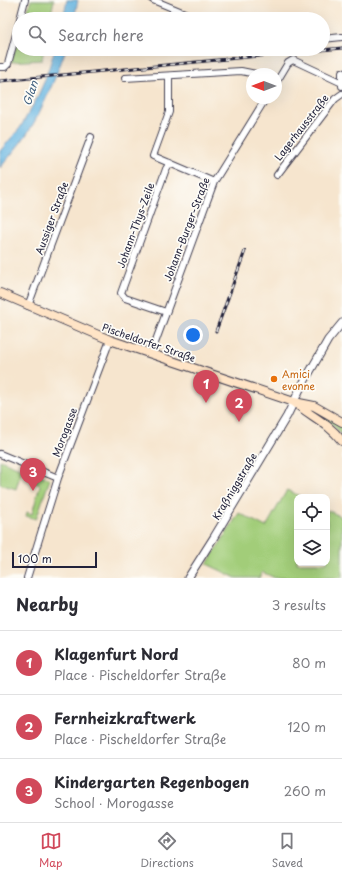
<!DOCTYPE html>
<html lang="en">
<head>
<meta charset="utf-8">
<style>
	:root { --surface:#fff; --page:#f7f7f7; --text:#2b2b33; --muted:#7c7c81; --line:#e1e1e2; --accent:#d1495b }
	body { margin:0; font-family:"Playpen Sans",sans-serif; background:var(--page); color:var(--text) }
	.controls { position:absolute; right:12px; bottom:12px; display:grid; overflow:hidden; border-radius:8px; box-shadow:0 4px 16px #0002 }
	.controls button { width:36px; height:36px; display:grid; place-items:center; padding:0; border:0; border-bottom:1px solid var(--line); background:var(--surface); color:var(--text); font:20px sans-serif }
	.compass { position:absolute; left:246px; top:68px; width:36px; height:36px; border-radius:50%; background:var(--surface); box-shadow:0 4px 16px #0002; rotate:270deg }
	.scale { position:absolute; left:12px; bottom:10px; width:85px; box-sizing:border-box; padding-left:4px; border:2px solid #22223b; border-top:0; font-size:11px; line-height:14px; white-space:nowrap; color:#22223b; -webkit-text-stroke:3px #fdfcf7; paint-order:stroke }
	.you { position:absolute; left:193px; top:335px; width:14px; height:14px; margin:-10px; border:3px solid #fff; border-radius:50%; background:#1a73e8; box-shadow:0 0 0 6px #1a73e833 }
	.badge { display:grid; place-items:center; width:26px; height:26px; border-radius:50%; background:var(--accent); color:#fff; font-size:13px; font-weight:700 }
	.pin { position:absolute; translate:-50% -33px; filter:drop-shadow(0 1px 2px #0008) }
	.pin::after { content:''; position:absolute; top:21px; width:14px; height:12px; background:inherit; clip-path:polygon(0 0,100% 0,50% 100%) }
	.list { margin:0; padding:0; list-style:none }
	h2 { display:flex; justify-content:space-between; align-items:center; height:52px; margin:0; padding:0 16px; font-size:17px }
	h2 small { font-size:13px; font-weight:400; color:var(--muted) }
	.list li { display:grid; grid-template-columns:26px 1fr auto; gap:12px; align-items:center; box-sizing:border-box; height:64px; padding:0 16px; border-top:1px solid var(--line) }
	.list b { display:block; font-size:15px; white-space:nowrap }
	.list p { margin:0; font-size:13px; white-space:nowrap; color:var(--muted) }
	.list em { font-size:13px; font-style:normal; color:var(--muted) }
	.icon { flex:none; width:22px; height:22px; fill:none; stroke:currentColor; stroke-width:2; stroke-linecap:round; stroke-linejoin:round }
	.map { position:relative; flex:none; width:342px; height:578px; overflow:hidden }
	.search { position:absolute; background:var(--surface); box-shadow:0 4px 16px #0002; left:12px; right:12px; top:12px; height:44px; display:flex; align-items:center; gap:10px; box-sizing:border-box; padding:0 14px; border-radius:22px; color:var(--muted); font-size:15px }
	.sheet { height:244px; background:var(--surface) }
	nav { display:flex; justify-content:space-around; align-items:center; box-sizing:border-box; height:56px; border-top:1px solid var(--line); background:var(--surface); font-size:11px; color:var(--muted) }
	nav a { display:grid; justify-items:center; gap:2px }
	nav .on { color:var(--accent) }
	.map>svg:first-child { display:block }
	.green { fill:#a2cd79; stroke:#62785a }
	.water { fill:#66b5e1; stroke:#446c8e }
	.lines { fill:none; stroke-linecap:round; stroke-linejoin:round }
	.minor-casing { stroke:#423f51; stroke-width:8 }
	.tertiary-casing { stroke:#423f51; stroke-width:9 }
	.secondary-casing { stroke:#423f51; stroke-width:10 }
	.minor { stroke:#fff; stroke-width:6 }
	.tertiary { stroke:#fff; stroke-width:7 }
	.secondary { stroke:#ffe4c6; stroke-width:8 }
	.rail-casing { stroke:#22223b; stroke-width:3 }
	.rail { stroke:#fdfcf7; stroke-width:1.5; stroke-dasharray:4.5; stroke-linecap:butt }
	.food-dot { fill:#e8710a; stroke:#fdfcf7; stroke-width:1.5 }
	.labels { text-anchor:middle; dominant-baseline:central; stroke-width:3.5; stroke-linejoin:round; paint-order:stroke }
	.street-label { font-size:10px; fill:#22223b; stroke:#fdfcf7 }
	.food-label { font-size:10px; fill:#c56008; stroke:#fdfcf7; text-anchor:start }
	.water-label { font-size:11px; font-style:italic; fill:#3d5d7d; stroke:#fdfcf7 }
</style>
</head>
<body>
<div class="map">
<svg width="342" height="578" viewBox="0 0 342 578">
	<rect width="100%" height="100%" fill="#fdfcf7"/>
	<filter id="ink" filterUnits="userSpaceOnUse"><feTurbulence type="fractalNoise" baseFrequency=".025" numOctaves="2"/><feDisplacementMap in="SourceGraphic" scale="8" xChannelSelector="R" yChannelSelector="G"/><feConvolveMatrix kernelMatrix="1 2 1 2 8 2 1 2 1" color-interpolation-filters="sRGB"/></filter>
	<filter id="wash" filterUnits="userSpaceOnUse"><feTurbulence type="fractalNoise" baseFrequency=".012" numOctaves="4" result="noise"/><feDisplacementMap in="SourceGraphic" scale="16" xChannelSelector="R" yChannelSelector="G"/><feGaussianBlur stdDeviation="0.9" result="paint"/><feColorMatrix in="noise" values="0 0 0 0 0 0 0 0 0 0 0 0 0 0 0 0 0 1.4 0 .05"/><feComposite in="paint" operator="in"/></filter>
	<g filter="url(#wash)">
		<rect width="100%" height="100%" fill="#f6e5ce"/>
		<path class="green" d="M31,0H54L50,19H25Z
			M19,37V49H44L42,60L11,62Z
			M310,408L342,426V435L332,424L309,410Z
			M0,460L22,469L16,489L0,484Z
			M33,472L50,479L36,519L26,516L27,512L32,514L40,485L31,481Z
			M287,490L302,497H297V563H327V510L342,517V578H275L262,572L259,578H236L207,564L239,513L266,527Z"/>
		<path class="water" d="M67,0H78L74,19H63Z
			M55,49H66C58,71 49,94 38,115C29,134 14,151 0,168V151L20,128L36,100L45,80Z"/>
	</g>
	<g filter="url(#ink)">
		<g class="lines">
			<g class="minor-casing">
				<path id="minor" d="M153,0L199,19
					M20,19L25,0
					M323,39L342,37
					M0,67H5L8,64L19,23
					M342,72V86
					M169,76V112L153,156L214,182
					M125,78L241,71L256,74
					M276,83L288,63L293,60L342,83
					M277,175L335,99L342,94
					M28,306L91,137
					M166,312L125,298L121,293L166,169L170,163
					M151,354L214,182L266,98
					M0,454L58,478
					M27,578L58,478L110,340"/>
			</g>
			<g class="tertiary-casing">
				<path id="tertiary" d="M188,578L214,537L287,416L300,389L328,340L342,323"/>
			</g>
			<g class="secondary-casing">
				<path id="secondary" d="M0,293L110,340L294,402L314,406L342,422
					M295,403C312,417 327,422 342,441"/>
			</g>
			<use href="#minor" class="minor"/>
			<use href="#tertiary" class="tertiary"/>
			<use href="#secondary" class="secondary"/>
			<g class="rail-casing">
				<path id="rail" d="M0,81L342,48
					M216,331L245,251"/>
			</g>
			<use href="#rail" class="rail"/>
		</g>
	</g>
	<circle class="food-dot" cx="274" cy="379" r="4"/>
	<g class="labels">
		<g class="street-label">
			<text transform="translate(301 127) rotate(-52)">Lagerhausstraße</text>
			<text transform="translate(51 218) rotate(-70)">Aussiger Straße</text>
			<text transform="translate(135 225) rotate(-70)">Johann-Thys-Zeile</text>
			<text transform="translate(186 229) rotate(-69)">Johann-Burger-Straße</text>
			<text transform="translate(149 342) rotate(19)">Pischeldorfer Straße</text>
			<text transform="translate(64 432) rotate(-69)">Morogasse</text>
			<text transform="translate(234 486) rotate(-59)">Kraßniggstraße</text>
		</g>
		<g class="food-label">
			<text x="282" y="373">Amici<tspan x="282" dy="12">evonne</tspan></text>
		</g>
		<g class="water-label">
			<text transform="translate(30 93) rotate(-71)">Glan</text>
		</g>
	</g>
</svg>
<div class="controls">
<button><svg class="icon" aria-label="locate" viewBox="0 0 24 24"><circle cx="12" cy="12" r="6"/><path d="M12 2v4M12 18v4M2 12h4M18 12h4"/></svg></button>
<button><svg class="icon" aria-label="layers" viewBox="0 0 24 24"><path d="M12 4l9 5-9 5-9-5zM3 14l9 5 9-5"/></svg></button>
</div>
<svg class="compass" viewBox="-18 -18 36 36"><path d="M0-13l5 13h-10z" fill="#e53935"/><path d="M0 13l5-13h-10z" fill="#7c7c81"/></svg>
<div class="scale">100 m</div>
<div class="you"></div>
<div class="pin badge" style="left:206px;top:403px">1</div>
<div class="pin badge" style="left:239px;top:422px">2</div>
<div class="pin badge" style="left:33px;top:491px">3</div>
<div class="search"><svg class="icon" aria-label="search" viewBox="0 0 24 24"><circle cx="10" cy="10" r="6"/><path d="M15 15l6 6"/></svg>Search here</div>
</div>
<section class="sheet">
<h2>Nearby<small>3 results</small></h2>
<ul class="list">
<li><span class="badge">1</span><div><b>Klagenfurt Nord</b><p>Place · Pischeldorfer Straße</p></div><em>80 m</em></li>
<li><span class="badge">2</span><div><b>Fernheizkraftwerk</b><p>Place · Pischeldorfer Straße</p></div><em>120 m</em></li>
<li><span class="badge">3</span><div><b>Kindergarten Regenbogen</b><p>School · Morogasse</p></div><em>260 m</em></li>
</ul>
</section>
<nav>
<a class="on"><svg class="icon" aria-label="map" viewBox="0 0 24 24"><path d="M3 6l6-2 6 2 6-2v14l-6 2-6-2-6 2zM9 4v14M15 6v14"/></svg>Map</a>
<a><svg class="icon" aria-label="directions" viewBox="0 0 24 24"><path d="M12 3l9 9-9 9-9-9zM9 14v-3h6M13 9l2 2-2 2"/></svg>Directions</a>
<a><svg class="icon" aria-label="saved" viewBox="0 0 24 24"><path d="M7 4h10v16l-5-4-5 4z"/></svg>Saved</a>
</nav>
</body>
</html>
